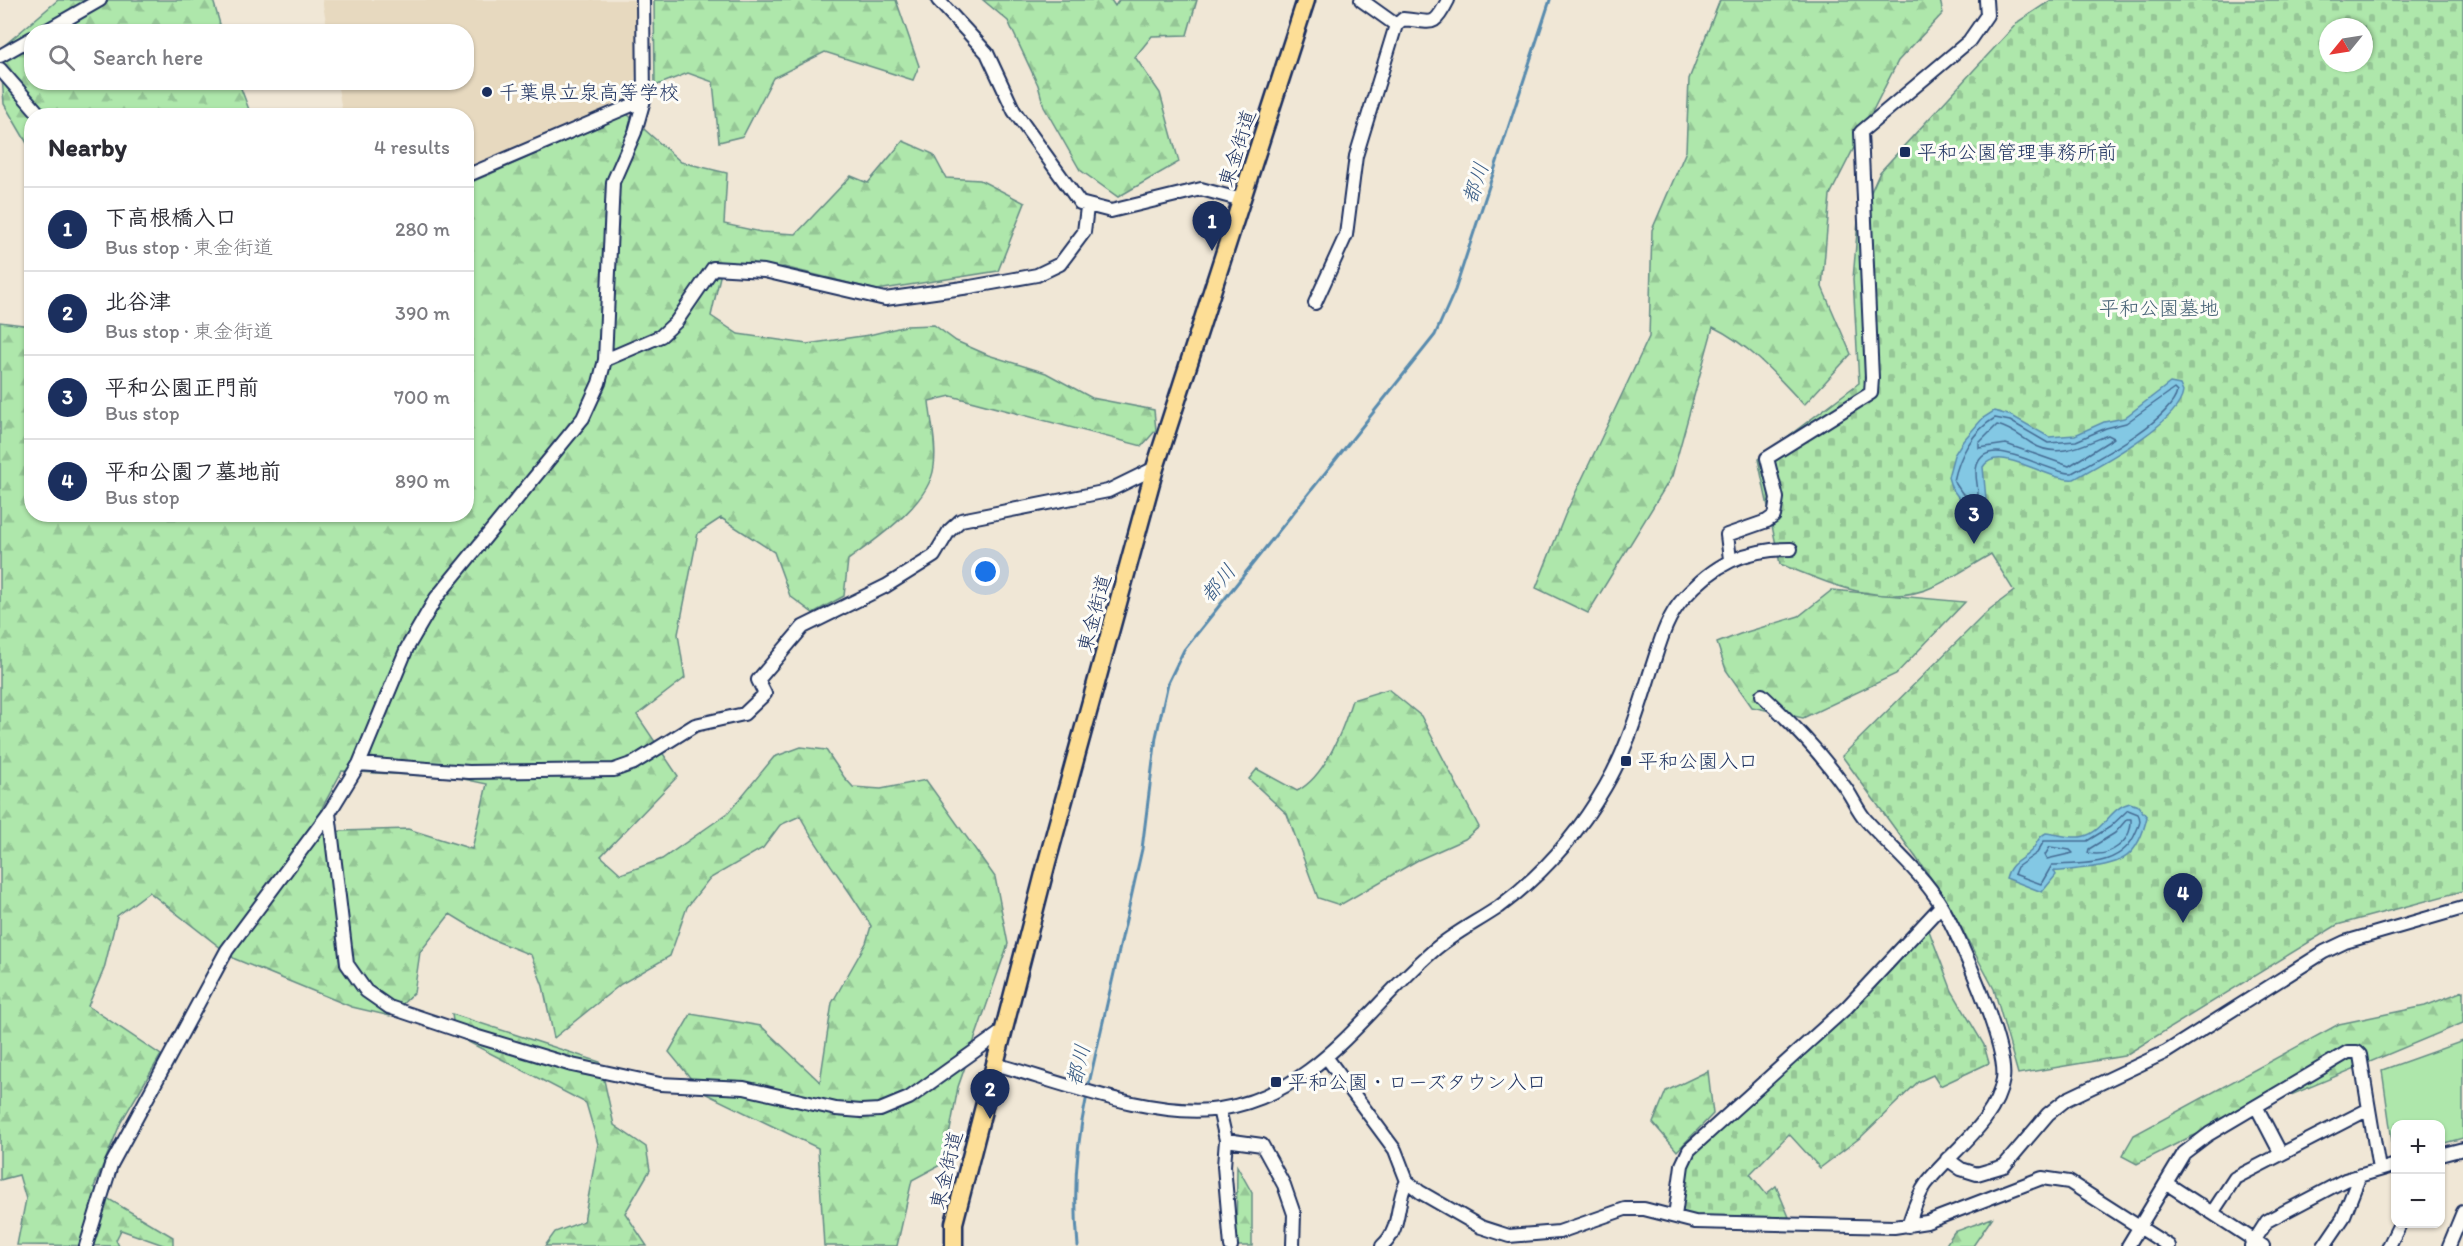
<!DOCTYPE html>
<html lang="en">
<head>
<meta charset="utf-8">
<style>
	:root { --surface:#fff; --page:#f7f7f7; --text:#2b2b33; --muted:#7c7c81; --line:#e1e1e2; --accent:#1b2f5e }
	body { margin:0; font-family:Itim,"Klee One",sans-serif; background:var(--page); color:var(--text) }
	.controls { position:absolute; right:18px; bottom:18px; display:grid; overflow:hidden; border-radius:12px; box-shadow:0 2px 4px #0004 }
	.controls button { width:54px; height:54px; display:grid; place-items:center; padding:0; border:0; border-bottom:2px solid var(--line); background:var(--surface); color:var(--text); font:30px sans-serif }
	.compass { position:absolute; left:2319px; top:18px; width:54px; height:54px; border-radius:50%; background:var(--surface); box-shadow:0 2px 4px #0004; rotate:240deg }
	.you { position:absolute; left:986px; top:572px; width:21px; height:21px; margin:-15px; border:4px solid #fff; border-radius:50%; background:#1a73e8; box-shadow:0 0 0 9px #1a73e833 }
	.badge { display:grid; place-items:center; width:39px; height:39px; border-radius:50%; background:var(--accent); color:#fff; font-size:20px; font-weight:700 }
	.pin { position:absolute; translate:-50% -50px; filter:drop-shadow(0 2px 3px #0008) }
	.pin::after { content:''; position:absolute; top:32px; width:21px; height:18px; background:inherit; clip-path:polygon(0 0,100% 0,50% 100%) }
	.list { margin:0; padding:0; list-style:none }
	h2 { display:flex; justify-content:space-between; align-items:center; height:78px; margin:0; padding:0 24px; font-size:26px }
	h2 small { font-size:20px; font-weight:400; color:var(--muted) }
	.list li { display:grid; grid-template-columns:39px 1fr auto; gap:18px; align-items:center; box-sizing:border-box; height:84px; padding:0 24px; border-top:2px solid var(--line) }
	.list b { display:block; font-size:22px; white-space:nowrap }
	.list p { margin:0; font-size:20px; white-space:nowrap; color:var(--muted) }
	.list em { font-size:20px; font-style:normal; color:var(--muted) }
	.icon { flex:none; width:33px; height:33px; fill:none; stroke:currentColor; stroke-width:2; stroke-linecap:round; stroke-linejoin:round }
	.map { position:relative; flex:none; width:2463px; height:1246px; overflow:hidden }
	.search { position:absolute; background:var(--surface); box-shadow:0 2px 4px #0004; left:24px; top:24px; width:450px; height:66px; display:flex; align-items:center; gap:15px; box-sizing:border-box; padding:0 21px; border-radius:24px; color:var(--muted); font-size:22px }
	.panel { position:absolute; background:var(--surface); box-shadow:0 2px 4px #0004; left:24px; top:108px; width:450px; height:414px; border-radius:24px }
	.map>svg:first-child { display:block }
	.built { fill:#e7d9bf }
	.grass { fill:#aee7ab; stroke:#648b84; stroke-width:1.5 }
	.forest { fill:url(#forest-firs); stroke:#648b84; stroke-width:1.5; fill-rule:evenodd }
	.cemetery { fill:url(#cemetery-stones); stroke:#648b84; stroke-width:1.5; fill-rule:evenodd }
	.water { fill:#83c8e4; stroke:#598bae; stroke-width:1.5 }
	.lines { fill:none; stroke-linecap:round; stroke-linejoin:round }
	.shore { stroke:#456c94; stroke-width:1.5 }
	.stream { stroke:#598bae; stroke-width:3 }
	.minor-casing { stroke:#1b2f5e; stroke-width:16 }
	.highway-casing { stroke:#1b2f5e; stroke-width:21 }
	.minor { stroke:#fdfcf7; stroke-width:12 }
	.highway { stroke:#fdde96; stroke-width:16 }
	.poi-dot { fill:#1b2f5e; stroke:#fdfcf7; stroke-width:2 }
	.labels { text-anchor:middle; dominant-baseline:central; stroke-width:6; stroke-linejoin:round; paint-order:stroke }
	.poi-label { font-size:20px; fill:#1b2f5e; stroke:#fdfcf7; text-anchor:start }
	.street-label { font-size:20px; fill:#1b2f5e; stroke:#fdfcf7 }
	.park-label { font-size:20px; fill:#405d71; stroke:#fdfcf7 }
	.water-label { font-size:21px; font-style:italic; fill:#3a5d86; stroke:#fdfcf7 }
</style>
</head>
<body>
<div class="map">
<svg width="2463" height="1246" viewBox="0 0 2463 1246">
	<defs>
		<pattern id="forest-firs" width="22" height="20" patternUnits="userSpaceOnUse" patternTransform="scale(1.5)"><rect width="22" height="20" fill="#aee7ab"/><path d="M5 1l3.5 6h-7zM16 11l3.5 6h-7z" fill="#95c696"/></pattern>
		<pattern id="cemetery-stones" width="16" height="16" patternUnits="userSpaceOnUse" patternTransform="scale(1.5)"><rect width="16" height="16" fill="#aee7ab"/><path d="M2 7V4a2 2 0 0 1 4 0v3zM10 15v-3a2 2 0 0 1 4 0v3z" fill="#95c696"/></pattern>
	</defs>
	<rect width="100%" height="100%" fill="#f0e7d6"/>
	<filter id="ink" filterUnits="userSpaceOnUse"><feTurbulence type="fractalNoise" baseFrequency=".0167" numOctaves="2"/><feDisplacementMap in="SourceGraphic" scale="12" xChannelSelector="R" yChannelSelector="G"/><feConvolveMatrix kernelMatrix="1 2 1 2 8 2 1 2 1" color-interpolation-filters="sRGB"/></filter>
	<g filter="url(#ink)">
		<path class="built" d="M322,0H636L639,39L633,101L467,174L466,116L343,115L337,83L466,82V32L328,31Z"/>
		<path class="grass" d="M2463,1041V1138L2441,1144L2440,1124H2396L2394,1155L2382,1070Z"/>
		<path class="forest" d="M58,0H213L222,31L32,32V82L239,83L251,115L32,116L31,150L4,104L0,49Z
			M654,0H896L919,66L913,80L825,52L773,78L743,136L719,142L713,82L688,73L655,86Z
			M983,0H1111L1115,6L1119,0H1197L1187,35L1152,36L1135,57L1160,93L1179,162L1118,197L1080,170L1044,107L1038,85L1008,21Z
			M1720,0H1940L1943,13L1898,61L1830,195L1822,287L1851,354L1804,405C1777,376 1750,345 1713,327L1672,476L1588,613L1536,588L1565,515L1649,337L1652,230L1686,151L1689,79Z
			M627,114L681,162L727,173L724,224L761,232L796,234L851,176L868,183L903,141L933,154L946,178L980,180L1025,203L998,271L877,290L784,267L721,272L711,316L738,334L807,344L869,335L906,326L934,325L956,341L988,355L1046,373L1092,398L1154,410L1156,430L1142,446L951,396L929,401C931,422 937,446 934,466C930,504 876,539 848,560L844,596L813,613L790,596L774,552L721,518L698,533L678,634L685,678L637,715L678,776L601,856L621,874L662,859L728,813L774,757L801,747L826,750L844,777L853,787L881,789L926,780L995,877L1008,944L958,1087L944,1163L912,1180L897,1246H824L818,1148L702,1092L669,1052L691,1014L761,1026L820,1082L832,1003L866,943L871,926C849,888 821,855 800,816L780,825L763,848L709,879L687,907L670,956L621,984L554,1038L543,986L531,955L491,939L450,914L420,952L414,993L390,1016L352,1007L235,959L149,892L117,916L104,969L88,1006L161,1055L121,1122L94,1187L110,1200L173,1237V1246H166L121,1230L116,1240L119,1246L17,1245L26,1199L19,1175L0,1180V322L31,326L32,514H466L467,184ZM342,771L459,778L487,784L472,849L408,829L341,831L320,835L322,808Z
			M1832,590L1965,602L1896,674L1803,718L1752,707L1726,670L1717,643L1740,634L1799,616Z
			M1388,689L1421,716L1479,827L1465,839L1418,860L1340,905L1318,898L1287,814L1249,779L1257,769L1297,791C1325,777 1343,729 1352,700Z
			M2463,991V1023L2188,1138L2137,1164L2122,1156L2134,1135L2339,1024L2425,1006Z
			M452,1014L600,1062L614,1125L646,1147L650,1170L625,1213L647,1246H545L555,1232L584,1221L598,1144L586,1103L455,1035Z
			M1708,1071L1713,1114L1677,1151L1653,1123L1666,1091Z
			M1237,1166L1252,1193V1246H1236Z
			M1992,1218L1973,1246H1945L1954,1232Z"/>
		<path class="cemetery" d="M2051,0H2463V891L2337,925L2124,1056L2018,1074L1994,989L1944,896L1842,756L1990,609L2014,591L1991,554C1972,565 1954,577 1935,586C1885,610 1826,582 1780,564L1758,459L1859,383L1853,279L1858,221L1880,172L2019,21ZM2328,27H2364V63H2328Z
			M1928,928L1952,991L1984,1045L1989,1063L1940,1086L1933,1075L1918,1082L1861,1137L1820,1168L1789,1134L1750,1174L1766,1194L1776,1186L1789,1217L1712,1218L1679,1213L1684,1174L1694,1150Z"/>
		<path class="water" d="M2170,383L2180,385L2183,392C2179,423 2101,464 2074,479C2049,482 1998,442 1983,467L1987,510L1983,512L1971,508L1958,497L1951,487L1948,477L1954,455L1963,441L1983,418L1994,411L2012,416L2049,437L2075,435L2104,422L2124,418Z
			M2130,803L2138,806L2147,817C2138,856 2124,864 2086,868C2076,869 2063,872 2054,871L2056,875L2042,892L2006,878C2010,862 2020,862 2031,851C2038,844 2036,838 2046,833C2057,834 2069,838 2080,837C2102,835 2110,807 2130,803Z"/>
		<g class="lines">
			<path class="shore" d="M2174,389L2177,392C2171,420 2097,459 2072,473C2049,475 1989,431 1977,465C1973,477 1981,491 1977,502L1962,493L1954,481C1959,457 1972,431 1995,418L2010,421L2048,443L2076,441L2106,428L2126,423Z
				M1997,425C2010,428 2020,436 2031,443C2057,460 2083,445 2108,435L2114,438L2069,466L2006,444L1979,448V443Z
				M2128,810L2138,814C2142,821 2139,825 2136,832C2122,867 2085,863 2052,865L2041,884L2014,874L2017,867L2037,853L2044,841H2087L2110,827Z
				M2127,819H2131C2132,842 2109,858 2088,853L2089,849L2115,833Z
				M2050,847L2070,850L2073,853L2047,859L2045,855Z"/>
			<path class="stream" d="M1088,1088L1142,849L1156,737L1168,683L1184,650L1435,335L1455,290L1550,0
				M1078,1246C1073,1195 1076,1145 1087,1095"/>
			<g class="minor-casing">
				<path id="minor" d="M938,0L987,53L1014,111L1080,203L1111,211L1201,189L1242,200
					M1361,0L1396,25
					M44,32L100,0
					M0,56L32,38
					M0,69L41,116
					M466,176L644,100
					M1315,303L1346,235L1356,156L1396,25L1403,19C1432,21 1433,30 1448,0
					M605,360L661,336L676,322L713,268L764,271L885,299L970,287L1037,275L1060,264L1084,232L1087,207
					M1730,559L1727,535L1767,521L1774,516L1777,498L1767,458L1871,393L1872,378L1861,132L1969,41L1987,15L1986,0
					M1762,695C1792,723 1820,752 1844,786C1852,796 1857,810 1866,820C1891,848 1921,872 1941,905C1959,935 2008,1047 2003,1079C1996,1123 1951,1151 1926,1184C1917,1196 1913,1212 1908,1226
					M359,764L469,772L614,770L634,763L695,725L744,714L765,694L758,680L803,627L886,586L934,556L949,531L961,520L1108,491L1155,468
					M329,813L347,964L366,991L389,1007L478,1037L572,1065L660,1084L744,1088L836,1109L861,1111L880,1110L909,1098L1003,1031
					M1327,1058L1395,1150L1407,1181L1420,1192L1481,1227L1509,1236L1559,1232L1625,1209H1644L1695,1222L1894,1227L1927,1222L2042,1178L2069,1182L2169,1246
					M995,1064C1060,1082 1153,1119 1220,1109C1317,1094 1364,1011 1432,952C1452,934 1477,922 1499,907C1542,875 1578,834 1605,787C1627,750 1639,708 1652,667C1660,643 1666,618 1683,599C1714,564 1744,549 1791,549
					M2256,1106L2281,1154
					M1219,1109L1226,1140L1224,1166L1231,1246
					M1226,1140L1262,1145L1284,1185L1294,1214L1293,1246
					M2440,1155L2463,1149
					M1947,1159L1961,1169L1977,1174L2004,1166L2048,1114L2067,1099L2166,1052L2324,952L2345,942L2463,908
					M2166,1183L2263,1246
					M2212,1213L2235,1178L2369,1109
					M1675,1216L1682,1165L1689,1150L1847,1007L1941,906
					M86,1246L111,1165L227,950L329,813L359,764L407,648L436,598L583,418L599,383L605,360L613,182L635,132L644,100L643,0
					M1382,1246C1402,1229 1395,1203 1407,1181
					M2128,1246L2184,1153L2209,1134L2348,1052H2357L2360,1055L2379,1169
					M2251,1246L2267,1221L2345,1180L2396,1165
					M2324,1246L2343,1218L2360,1175
					M2389,1246L2400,1224
					M2449,1246L2463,1212"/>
			</g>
			<g class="highway-casing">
				<path id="highway" d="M954,1246V1223L1047,862L1155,468L1306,0"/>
			</g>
			<use href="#minor" class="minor"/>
			<use href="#highway" class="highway"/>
		</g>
	</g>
	<g class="poi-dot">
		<circle cx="487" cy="92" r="6"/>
		<rect x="1899" y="146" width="12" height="12" rx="3"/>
		<rect x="1620" y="755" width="12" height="12" rx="3"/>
		<rect x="1270" y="1076" width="12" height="12" rx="3"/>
	</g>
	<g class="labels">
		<g class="poi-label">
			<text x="499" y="92">千葉県立泉高等学校</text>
			<text x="1917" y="152">平和公園管理事務所前</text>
			<text x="1638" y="761">平和公園入口</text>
			<text x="1288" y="1082">平和公園・ローズタウン入口</text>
		</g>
		<g class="street-label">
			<text transform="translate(1237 148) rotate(-72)">東金街道</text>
			<text transform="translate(1094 613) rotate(-75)">東金街道</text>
			<text transform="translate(946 1170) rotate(-76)">東金街道</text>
		</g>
		<g class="park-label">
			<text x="2159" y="308">平和公園墓地</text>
		</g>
		<g class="water-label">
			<text transform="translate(1475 183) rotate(-72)">都川</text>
			<text transform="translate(1218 583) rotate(-51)">都川</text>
			<text transform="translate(1078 1065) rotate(-77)">都川</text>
		</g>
	</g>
</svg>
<div class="controls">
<button>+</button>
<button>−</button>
</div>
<svg class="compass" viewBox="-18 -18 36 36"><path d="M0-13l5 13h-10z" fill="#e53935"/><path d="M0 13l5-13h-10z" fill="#7c7c81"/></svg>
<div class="you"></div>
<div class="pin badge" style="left:1212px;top:251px">1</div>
<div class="pin badge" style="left:990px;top:1119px">2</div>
<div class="pin badge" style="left:1974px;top:544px">3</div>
<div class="pin badge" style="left:2183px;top:923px">4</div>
<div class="search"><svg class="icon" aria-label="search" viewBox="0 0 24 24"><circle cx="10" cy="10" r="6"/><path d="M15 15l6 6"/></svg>Search here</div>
<section class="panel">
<h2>Nearby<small>4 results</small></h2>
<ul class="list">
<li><span class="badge">1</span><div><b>下高根橋入口</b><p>Bus stop · 東金街道</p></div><em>280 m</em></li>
<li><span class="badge">2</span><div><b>北谷津</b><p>Bus stop · 東金街道</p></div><em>390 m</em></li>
<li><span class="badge">3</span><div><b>平和公園正門前</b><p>Bus stop</p></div><em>700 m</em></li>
<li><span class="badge">4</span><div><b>平和公園フ墓地前</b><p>Bus stop</p></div><em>890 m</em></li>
</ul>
</section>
</div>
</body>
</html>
